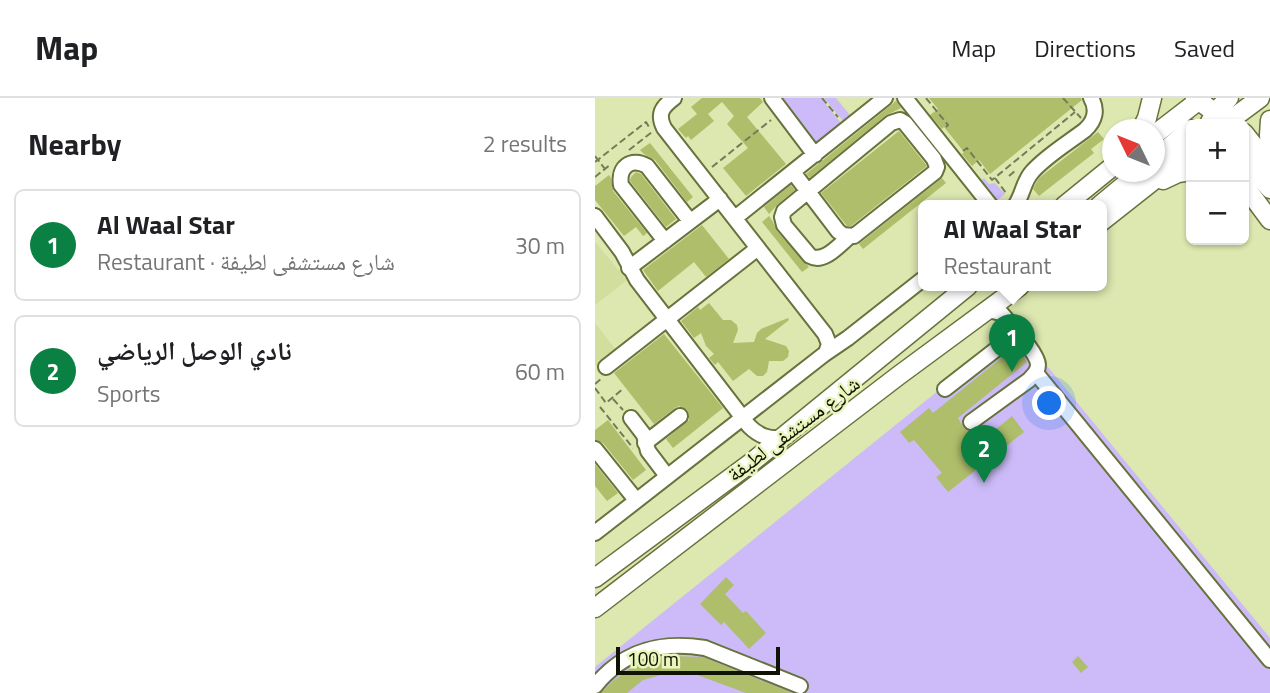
<!DOCTYPE html>
<html lang="en">
<head>
<meta charset="utf-8">
<style>
	:root { --surface:#fff; --page:#f2f2f2; --text:#202124; --muted:#757577; --line:#e0e0e0; --accent:#0b8043 }
	body { margin:0; font-family:"Titillium Web","Noto Naskh Arabic",sans-serif; background:var(--page); color:var(--text) }
	.controls { position:absolute; right:21px; top:21px; display:grid; overflow:hidden; border-radius:10px; box-shadow:0 2px 5px #0004 }
	.controls button { width:63px; height:63px; display:grid; place-items:center; padding:0; border:0; border-bottom:2px solid var(--line); background:var(--surface); color:var(--text); font:35px sans-serif }
	.compass { position:absolute; left:507px; top:21px; width:63px; height:63px; border-radius:50%; background:var(--surface); box-shadow:0 2px 5px #0004; rotate:313deg }
	.scale { position:absolute; left:21px; bottom:18px; width:164px; box-sizing:border-box; padding-left:7px; border:4px solid #0f1301; border-top:0; font-size:19px; line-height:24px; white-space:nowrap; color:#0f1301; -webkit-text-stroke:5px #e9f5bc; paint-order:stroke }
	.you { position:absolute; left:455px; top:306px; width:24px; height:24px; margin:-18px; border:5px solid #fff; border-radius:50%; background:#1a73e8; box-shadow:0 0 0 10px #1a73e833 }
	.badge { display:grid; place-items:center; width:46px; height:46px; border-radius:50%; background:var(--accent); color:#fff; font-size:23px; font-weight:700 }
	.pin { position:absolute; translate:-50% -58px; filter:drop-shadow(0 2px 4px #0008) }
	.pin::after { content:''; position:absolute; top:37px; width:24px; height:21px; background:inherit; clip-path:polygon(0 0,100% 0,50% 100%) }
	.popup { position:absolute; left:323px; top:102px; width:189px; height:91px; box-sizing:border-box; display:grid; place-content:center; border-radius:10px; background:var(--surface); filter:drop-shadow(0 2px 5px #0005); font-size:23px; white-space:nowrap; color:var(--muted) }
	.popup b { font-size:26px; color:var(--text) }
	.popup::after { content:''; position:absolute; left:50%; top:100%; margin-left:-14px; border:14px solid transparent; border-top-color:var(--surface) }
	.list { margin:0; padding:0; list-style:none }
	h2 { display:flex; justify-content:space-between; align-items:center; height:91px; margin:0; padding:0 28px; font-size:30px }
	h2 small { font-size:23px; font-weight:400; color:var(--muted) }
	.list li { display:grid; grid-template-columns:46px 1fr auto; gap:21px; align-items:center; box-sizing:border-box; height:112px; margin:0 14px 14px; padding:0 14px; border:2px solid var(--line); border-radius:10px }
	.list b { display:block; font-size:26px; white-space:nowrap }
	.list p { margin:0; font-size:23px; white-space:nowrap; color:var(--muted) }
	.list em { font-size:23px; font-style:normal; color:var(--muted) }
	.map { position:relative; flex:none; width:675px; height:595px; overflow:hidden }
	header { display:flex; align-items:center; gap:42px; box-sizing:border-box; height:98px; padding:0 35px; background:var(--surface); border-bottom:2px solid var(--line) }
	header strong { font-size:33px }
	nav { display:flex; gap:38px; margin-inline-start:auto; font-size:24px }
	main { display:flex }
	aside { flex:1; background:var(--surface) }
	.map>svg:first-child { display:block }
	.built { fill:#d1de9e }
	.green { fill:#ccbbf8 }
	.building { fill:#afbe6a }
	.lines { fill:none; stroke-linecap:round; stroke-linejoin:round }
	.minor-casing { stroke:#68723d; stroke-width:18 }
	.major-casing { stroke:#68723d; stroke-width:21 }
	.path { stroke:#747c57; stroke-width:2; stroke-dasharray:7 3.5; stroke-linecap:butt }
	.minor { stroke:#fff; stroke-width:14 }
	.major { stroke:#fff; stroke-width:18 }
	.labels { text-anchor:middle; dominant-baseline:central; stroke-width:5; stroke-linejoin:round; paint-order:stroke }
	.street-label { font-size:21px; fill:#0f1301; stroke:#e9f5bc }
</style>
</head>
<body>
<header>
<strong>Map</strong>
<nav><a>Map</a><a>Directions</a><a>Saved</a></nav>
</header>
<main>
<aside>
<h2>Nearby<small>2 results</small></h2>
<ul class="list">
<li><span class="badge">1</span><div><b>Al Waal Star</b><p>Restaurant · شارع مستشفى لطيفة</p></div><em>30 m</em></li>
<li><span class="badge">2</span><div><b>نادي الوصل الرياضي</b><p>Sports</p></div><em>60 m</em></li>
</ul>
</aside>
<div class="map">
<svg width="675" height="595" viewBox="0 0 675 595">
	<rect width="100%" height="100%" fill="#dce8af"/>
	<path class="built" d="M0,144L32,182L0,207Z
		M0,225L21,252L1,268L0,267Z"/>
	<path class="green" d="M183,0H226L246,25L224,42L220,44Z
		M229,0H241L255,17L248,23Z
		M389,80L394,86L400,85L410,96L400,104L384,84Z
		M421,230L675,540V595H0V569Z"/>
	<path class="building" d="M107,0H165L168,4L152,19L191,66L151,98L128,70L153,50L132,26L139,18L127,4L113,16L119,23L96,42L93,38L91,40L83,31L102,16L96,9Z
		M334,0H486L487,2L395,76L384,62L377,68L367,56L369,54L349,29L347,31L335,17L343,11Z
		M301,3L306,10L290,18L215,80L211,76Z
		M304,33L332,68L256,128H252L226,95Z
		M503,34L509,41L496,51L499,55L444,98L438,91L444,80Z
		M55,45L98,99L92,104L60,62L49,56L45,52Z
		M41,74L46,76L81,121L71,129L35,83L36,79Z
		M14,77L16,80L18,93L52,135L48,138L41,129L29,138L0,102V88Z
		M347,80L351,85L268,151L264,146Z
		M196,87L200,92L183,106L174,116L169,109Z
		M174,118L178,124L182,133L214,169L207,174L167,124Z
		M107,127L134,161L111,179L99,164L63,193L48,172Z
		M114,205L128,222H136L142,227L143,232L138,245L159,244L162,235L166,231L193,220L194,222L170,241L191,248L194,253L193,259L188,263H174L172,274L168,278H162L154,271L138,283L123,264L120,267L114,260L119,256L111,248L106,235L99,240L86,223L103,209L105,212Z
		M69,236L128,310L78,350L71,341L94,322V316L92,312L84,308L80,310L59,326L19,275Z
		M421,248L432,264L363,320L369,330L373,333L383,346L417,318L429,334L353,394L341,379L347,375L319,342L314,345L305,334L334,310L338,315Z
		M13,322L51,372L38,382L8,345L0,342V332Z
		M0,366L23,395L12,403L0,388Z
		M131,479L139,487L130,496L148,515L151,513L171,535L154,551L129,524L126,527L105,506Z
		M79,558L108,559L197,595H151L94,574L73,575L48,582L32,595H6L18,583L40,567L52,562Z
		M483,558L493,569L486,575L477,564Z"/>
	<g class="lines">
		<g class="minor-casing">
			<path id="minor" d="M177,0L220,57
				M310,0L396,108
				M198,74L243,133L248,137L259,138L340,74L342,69L339,61L310,25L305,22L296,25L189,113L187,119L189,127L215,158C229,166 244,147 255,138
				M420,108C428,97 428,84 437,74C451,58 473,45 490,32C500,23 503,12 496,0
				M0,118L27,154L42,182L154,328C164,338 173,341 187,340
				M140,120L290,0
				M70,143L26,87C23,69 36,59 52,68L95,123
				M34,170L125,101
				M231,255L253,240L328,181
				M11,269L163,150
				M441,275L675,562
				M350,291L422,235
				M36,320L49,337L53,353L72,378
				M376,324L434,282C438,277 443,274 443,267C443,255 415,226 406,215L393,212
				M50,345L85,318
				M0,351L41,402
				M0,435L227,258L231,255L234,246L230,236L69,30C62,16 67,9 79,0
				M0,588C29,552 66,543 110,550L205,588"/>
		</g>
		<g class="major-casing">
			<path id="major" d="M600,0L615,11L637,21
				M675,22L674,37L675,53
				M614,26L620,14L634,0
				M630,26L665,0
				M546,32L552,20L557,0
				M649,35L675,68
				M559,37L607,0
				M649,60L675,91
				M559,61L596,31
				M568,82L583,75L596,73
				M649,87L675,122
				M469,108L517,69
				M504,108L545,74
				M506,124L596,53
				M0,480L157,364L373,188
				M0,510L303,278L425,188"/>
		</g>
		<path class="path" d="M227,0L243,19
			M331,0L353,27L351,29
			M468,0L486,20
			M34,52L57,34
			M368,53L372,50L397,82L480,14
			M0,58L10,71
			M0,64L51,24L54,29
			M117,69L176,22
			M414,78L421,72
			M0,79L16,66
			M400,80L411,95
			M0,286L7,280
			M0,290L11,305L29,290
			M18,301L28,312
			M5,309L38,350"/>
		<use href="#minor" class="minor"/>
		<use href="#major" class="major"/>
	</g>
	<g class="labels">
		<g class="street-label">
			<text transform="translate(198 330) rotate(-37)">شارع مستشفى لطيفة</text>
		</g>
	</g>
</svg>
<div class="controls">
<button>+</button>
<button>−</button>
</div>
<svg class="compass" viewBox="-18 -18 36 36"><path d="M0-13l5 13h-10z" fill="#e53935"/><path d="M0 13l5-13h-10z" fill="#757577"/></svg>
<div class="scale">100 m</div>
<div class="you"></div>
<div class="pin badge" style="left:417px;top:274px">1</div>
<div class="popup"><b>Al Waal Star</b>Restaurant</div>
<div class="pin badge" style="left:389px;top:385px">2</div>
</div>
</main>
</body>
</html>
